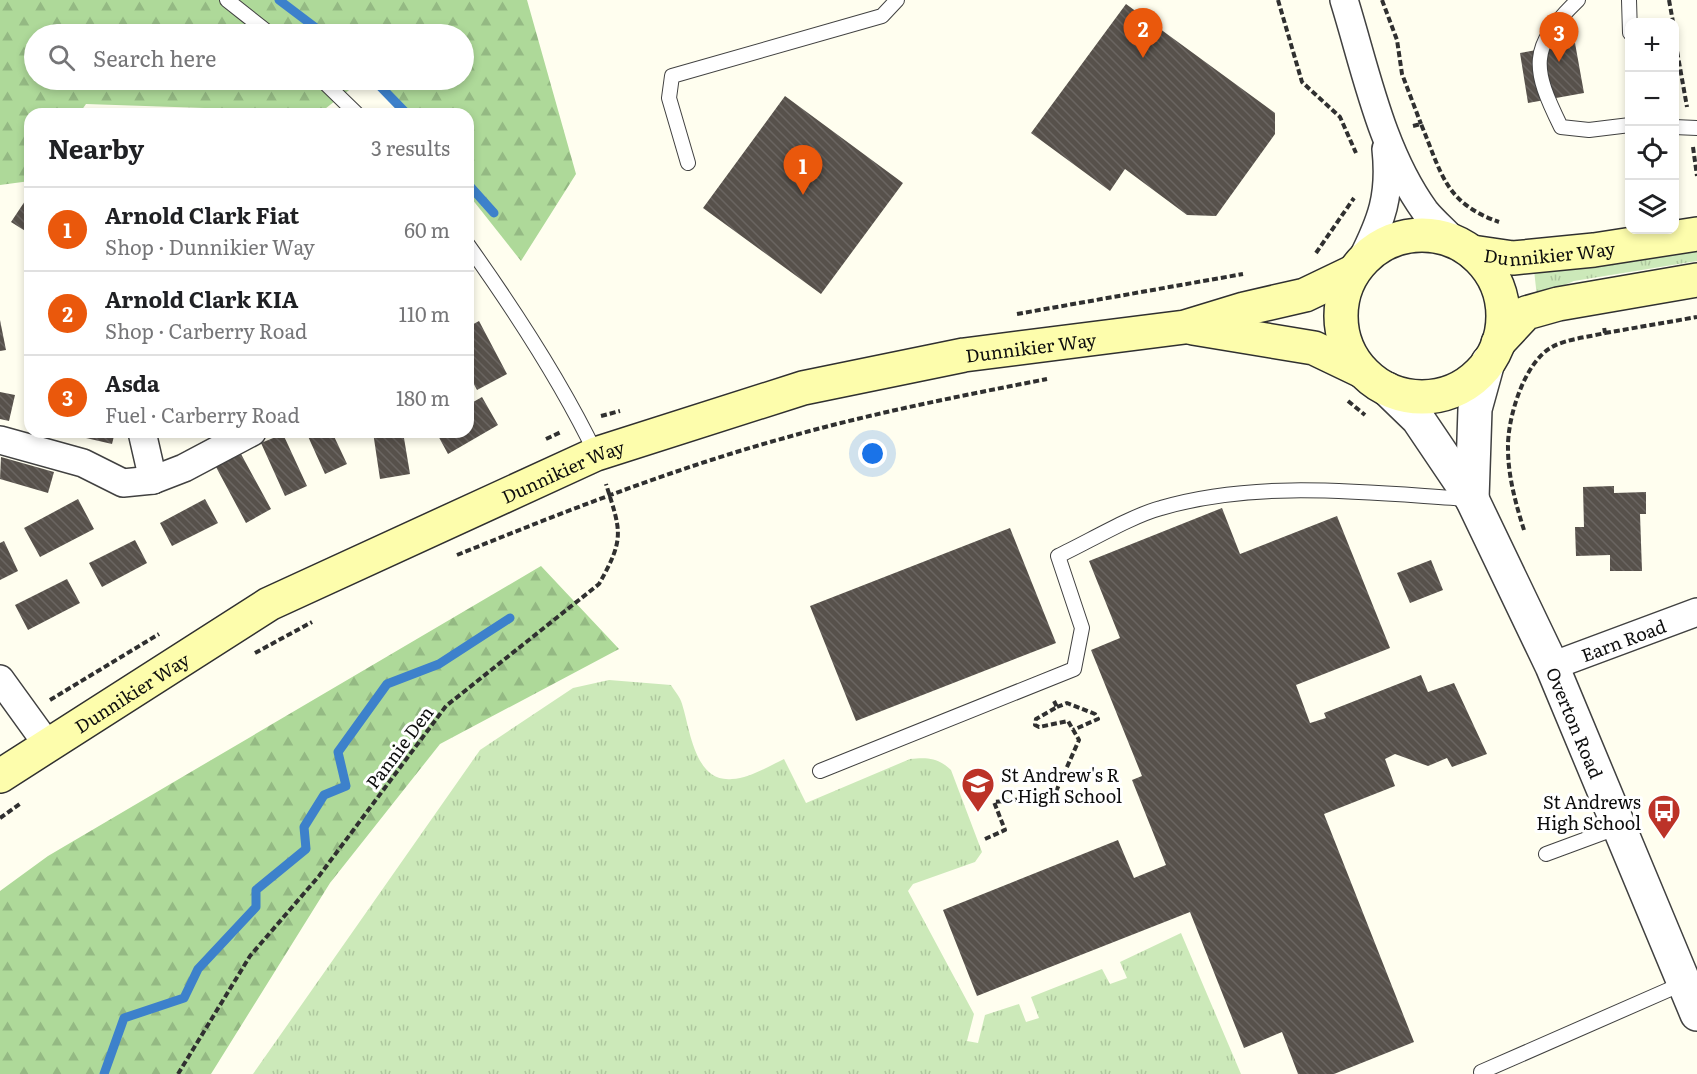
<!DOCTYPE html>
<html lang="en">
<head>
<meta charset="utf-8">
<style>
	:root { --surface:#fff; --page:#f2f2f2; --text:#202124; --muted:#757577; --line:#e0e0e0; --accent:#ea580c }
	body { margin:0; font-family:Literata,serif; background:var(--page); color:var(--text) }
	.controls { position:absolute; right:18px; top:18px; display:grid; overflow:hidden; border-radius:12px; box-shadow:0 3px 9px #0003 }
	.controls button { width:54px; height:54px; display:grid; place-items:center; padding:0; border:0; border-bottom:2px solid var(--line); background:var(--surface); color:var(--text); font:30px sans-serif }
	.you { position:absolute; left:873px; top:454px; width:21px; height:21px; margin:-15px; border:4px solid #fff; border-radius:50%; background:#1a73e8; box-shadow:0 0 0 9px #1a73e833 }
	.badge { display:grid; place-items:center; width:39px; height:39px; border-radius:50%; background:var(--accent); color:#fff; font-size:20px; font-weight:700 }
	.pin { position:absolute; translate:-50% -50px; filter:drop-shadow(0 2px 3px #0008) }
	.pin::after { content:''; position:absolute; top:32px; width:21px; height:18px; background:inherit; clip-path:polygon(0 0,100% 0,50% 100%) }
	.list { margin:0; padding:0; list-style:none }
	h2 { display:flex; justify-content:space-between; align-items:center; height:78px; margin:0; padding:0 24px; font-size:26px }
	h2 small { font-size:20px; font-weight:400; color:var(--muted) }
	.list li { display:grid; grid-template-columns:39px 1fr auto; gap:18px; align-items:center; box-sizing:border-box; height:84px; padding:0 24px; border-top:2px solid var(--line) }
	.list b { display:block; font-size:22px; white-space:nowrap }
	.list p { margin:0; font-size:20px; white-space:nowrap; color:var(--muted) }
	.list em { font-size:20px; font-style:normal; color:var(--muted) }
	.icon { flex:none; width:33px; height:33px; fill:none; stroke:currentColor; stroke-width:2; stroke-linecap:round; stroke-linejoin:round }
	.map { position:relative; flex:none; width:1697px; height:1074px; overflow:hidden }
	.search { position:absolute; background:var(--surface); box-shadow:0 3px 9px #0003; left:24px; top:24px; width:450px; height:66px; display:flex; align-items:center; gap:15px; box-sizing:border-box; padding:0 21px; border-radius:33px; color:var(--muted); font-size:22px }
	.panel { position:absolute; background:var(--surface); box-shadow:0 3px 9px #0003; left:24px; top:108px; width:450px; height:330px; border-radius:18px }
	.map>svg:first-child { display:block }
	.grass { fill:url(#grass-tufts) }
	.forest { fill:url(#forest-firs) }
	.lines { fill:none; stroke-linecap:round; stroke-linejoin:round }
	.stream { stroke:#3d81cb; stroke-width:9 }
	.building { fill:url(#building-back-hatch) }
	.service-casing { stroke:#414141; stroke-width:16 }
	.minor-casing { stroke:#414141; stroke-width:30 }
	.tertiary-casing { stroke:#414141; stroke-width:36 }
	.secondary-casing { stroke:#303030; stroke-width:36 }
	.path { stroke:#303030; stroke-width:4; stroke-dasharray:6 3; stroke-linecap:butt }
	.service { stroke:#fff; stroke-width:14 }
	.minor { stroke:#fff; stroke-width:27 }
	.tertiary { stroke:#fff; stroke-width:33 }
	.secondary { stroke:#fdfdac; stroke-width:33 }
	.labels { text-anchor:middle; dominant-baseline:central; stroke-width:6; stroke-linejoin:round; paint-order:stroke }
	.street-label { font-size:18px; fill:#0e0e0e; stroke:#fff }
	.poi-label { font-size:18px; fill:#0e0e0e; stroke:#fff; text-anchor:start }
</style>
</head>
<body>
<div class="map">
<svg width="1697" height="1074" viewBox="0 0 1697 1074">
	<defs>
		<pattern id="grass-tufts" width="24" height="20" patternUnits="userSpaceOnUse" patternTransform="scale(1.5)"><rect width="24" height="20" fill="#cce9b9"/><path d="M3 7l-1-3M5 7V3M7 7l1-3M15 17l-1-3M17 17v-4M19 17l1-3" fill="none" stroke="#aec79e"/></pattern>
		<pattern id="forest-firs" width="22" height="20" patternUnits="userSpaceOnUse" patternTransform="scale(1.5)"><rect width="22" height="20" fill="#aed999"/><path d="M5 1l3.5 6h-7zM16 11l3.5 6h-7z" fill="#94b983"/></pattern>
		<pattern id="building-back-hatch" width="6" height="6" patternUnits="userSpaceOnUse" patternTransform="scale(1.5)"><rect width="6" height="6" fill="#57514b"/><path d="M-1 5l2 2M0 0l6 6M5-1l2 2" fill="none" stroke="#6a6561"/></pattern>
	</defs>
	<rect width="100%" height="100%" fill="#fffeef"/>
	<path class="grass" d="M1697,245V261L1574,281L1537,297L1534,270Z
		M609,680L671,685C674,690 679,696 681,701C690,725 693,783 732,779C750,778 769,766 784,759L806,803L910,759C928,757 938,758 951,770L982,852L975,862L913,884L908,891L974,1014L967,1041L978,1043L985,1015L1019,1004L1026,1022L1039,1018L1031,997L1102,969L1110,984L1127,978L1120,962L1181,933L1241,1074H253L480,750L573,688Z"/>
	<path class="forest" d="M0,0H527L576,174L521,261L468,194V114H404L376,80H464V34H34V80H362L321,112L86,104L79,114H30V181L0,185Z
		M541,566L619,649L440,744L330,883L211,1074H0V891L48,856Z"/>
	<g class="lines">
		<path class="stream" d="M279,0L324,34
			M374,80L407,114
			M468,184L494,213
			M104,1074L124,1018L184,998L198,969L256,907V890L306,849L304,827L324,795L346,786L338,752L387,684L439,664L510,618"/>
	</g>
	<path class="building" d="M1126,4L1275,113V134L1216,216L1187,215L1125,169L1110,191L1031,133Z
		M1575,43L1584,93L1528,103L1520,53Z
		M785,96L903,183L821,294L703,208Z
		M27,198L30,200V234L11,222Z
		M0,320L6,350L0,351Z
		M479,321L507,374L477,390L468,373V327Z
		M0,392L15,395L9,421L0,419Z
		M482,397L498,425L448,454L436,432H468V405Z
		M60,432H115L112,444Z
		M306,432H332L347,464L325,474Z
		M373,432H403L410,474L380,479Z
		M283,434L307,486L285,496L261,443Z
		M241,454L271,509L246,523L216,467Z
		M1,457L54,472L48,493L0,479Z
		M1614,486V493L1646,492V514H1640L1642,571H1610V555L1576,556L1575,527H1584L1583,487Z
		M78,499L94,529L40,557L24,528Z
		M205,499L218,523L172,546L160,523Z
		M1222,508L1240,554L1337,516L1390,648L1296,685L1310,723L1326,718L1324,713L1421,675L1428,692L1454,683L1487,754L1452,767L1447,758L1428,766L1395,754L1385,759L1395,786L1324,814L1414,1042L1334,1074H1298L1282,1032L1244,1048L1190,912L977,996L943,910L1118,840L1134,878L1166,865L1132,780L1142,776L1091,650L1120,638L1089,561Z
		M1010,528L1056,643L856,721L810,606Z
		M135,540L147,563L102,587L89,563Z
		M4,541L18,571L0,580V543Z
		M1431,560L1443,590L1410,603L1397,573Z
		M67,579L80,603L28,630L15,605Z"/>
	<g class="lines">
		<g class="service-casing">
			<path id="service" d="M227,0L270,34
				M1578,0C1528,48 1532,68 1561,127L1589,130L1630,125
				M1629,0L1630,33
				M322,80L357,114
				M1674,127L1697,128
				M688,163L669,98L672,76L882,16L897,0
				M468,245C515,311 561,381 596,454
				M820,771L1074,669L1082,628L1058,556C1088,542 1131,516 1161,508C1260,479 1369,493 1470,499
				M1546,854L1619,827
				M1483,1074L1481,1072L1684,983"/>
		</g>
		<g class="minor-casing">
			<g id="minor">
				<path d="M1344,0C1366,71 1381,150 1425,211C1434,222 1445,231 1454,241"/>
				<path d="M1361,261C1382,220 1391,195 1386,149"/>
				<path d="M142,432L153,480"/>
				<path d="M0,440L83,463L123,483L153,480L184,468L252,432"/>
				<path id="s1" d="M1552,666L1697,612"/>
				<path d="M0,679L47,744"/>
			</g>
		</g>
		<g class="tertiary-casing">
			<g id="tertiary">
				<path id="s2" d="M1387,389L1418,419L1472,499L1552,666L1697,1014"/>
				<path d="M1472,499L1475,409L1488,362"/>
			</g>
		</g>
		<g class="secondary-casing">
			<g id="secondary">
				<circle cx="1422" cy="316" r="81"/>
				<path id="s3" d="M1472,252L1513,258L1594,250L1697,234"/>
				<path d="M1193,328L1314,348L1362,371"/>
				<path d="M1498,343L1526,313L1558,304L1697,280"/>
				<path id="s4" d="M0,776L269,604L596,454L803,388L964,355L1185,327L1244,309L1305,295L1353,272"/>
			</g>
		</g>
		<path class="path" d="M1278,0L1302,82L1340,117L1356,153
			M1382,0L1397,40L1402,74L1421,124
			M1669,0L1673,22
			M1674,34L1687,107
			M1413,126L1421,124C1441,171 1444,203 1499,222
			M1693,147L1697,176
			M1316,253L1354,198
			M1017,314L1243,274
			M1605,333L1697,317
			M1348,401L1365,415
			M601,416L620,411
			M546,439L561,432
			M1524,530C1516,505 1508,476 1508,449C1507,419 1524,362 1552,347C1566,339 1589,337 1605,333L1604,327
			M457,555C566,511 675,468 788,437C873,413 960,396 1047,379
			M255,653L312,622
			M50,700L159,634
			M1057,707L1067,703L1095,714L1098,719L1073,730
			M0,818L21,803
			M985,839L1005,830L994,802L1054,796L1079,740L1068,721L1039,727L1035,725L1036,719L1057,707L1054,701
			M178,1074L250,956L319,876L446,706L599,584C625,538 621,532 606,484"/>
		<use href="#service" class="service"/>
		<use href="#minor" class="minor"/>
		<use href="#tertiary" class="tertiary"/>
		<use href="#secondary" class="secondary"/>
	</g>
	<defs>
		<g id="school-pin" transform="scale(1.725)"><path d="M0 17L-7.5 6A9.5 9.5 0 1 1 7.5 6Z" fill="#bc3328" stroke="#fff"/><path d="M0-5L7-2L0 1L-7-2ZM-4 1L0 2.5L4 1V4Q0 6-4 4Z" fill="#fff"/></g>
		<g id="bus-pin" transform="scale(1.725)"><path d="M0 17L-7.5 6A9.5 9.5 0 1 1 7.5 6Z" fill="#bc3328" stroke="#fff"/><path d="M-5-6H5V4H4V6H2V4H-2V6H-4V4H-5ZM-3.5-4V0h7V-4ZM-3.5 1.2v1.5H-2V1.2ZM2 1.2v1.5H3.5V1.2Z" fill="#fff"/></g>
	</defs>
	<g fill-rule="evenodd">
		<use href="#school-pin" x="978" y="784"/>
		<use href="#bus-pin" x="1664" y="811"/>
	</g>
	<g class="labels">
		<g class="street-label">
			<text stroke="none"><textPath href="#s3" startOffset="78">Dunnikier Way</textPath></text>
			<text stroke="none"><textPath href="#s4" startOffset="1128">Dunnikier Way</textPath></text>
			<text stroke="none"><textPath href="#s4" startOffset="642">Dunnikier Way</textPath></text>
			<text stroke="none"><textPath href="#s1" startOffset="76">Earn Road</textPath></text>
			<text stroke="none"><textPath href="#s4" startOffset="156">Dunnikier Way</textPath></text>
			<text stroke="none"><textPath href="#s2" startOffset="386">Overton Road</textPath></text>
			<text transform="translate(399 747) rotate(-53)">Pannie Den</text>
		</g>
		<g class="poi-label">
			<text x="1001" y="774">St Andrew's R<tspan x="1001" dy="21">C High School</tspan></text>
			<text x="1641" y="801" text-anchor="end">St Andrews<tspan x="1641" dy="21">High School</tspan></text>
		</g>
	</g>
</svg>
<div class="controls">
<button>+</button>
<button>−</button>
<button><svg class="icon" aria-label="locate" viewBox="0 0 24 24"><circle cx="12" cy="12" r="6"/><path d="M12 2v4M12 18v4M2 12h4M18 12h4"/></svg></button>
<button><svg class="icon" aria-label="layers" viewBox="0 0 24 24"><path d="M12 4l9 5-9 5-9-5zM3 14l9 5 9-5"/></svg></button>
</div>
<div class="you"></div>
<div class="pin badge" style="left:803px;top:195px">1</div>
<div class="pin badge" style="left:1143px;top:58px">2</div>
<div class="pin badge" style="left:1559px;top:62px">3</div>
<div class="search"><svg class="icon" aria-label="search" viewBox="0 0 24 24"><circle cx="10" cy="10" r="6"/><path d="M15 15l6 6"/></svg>Search here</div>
<section class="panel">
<h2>Nearby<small>3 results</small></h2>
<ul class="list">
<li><span class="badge">1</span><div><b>Arnold Clark Fiat</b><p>Shop · Dunnikier Way</p></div><em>60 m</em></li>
<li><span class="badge">2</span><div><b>Arnold Clark KIA</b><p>Shop · Carberry Road</p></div><em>110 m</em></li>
<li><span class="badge">3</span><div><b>Asda</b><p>Fuel · Carberry Road</p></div><em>180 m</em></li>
</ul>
</section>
</div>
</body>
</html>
